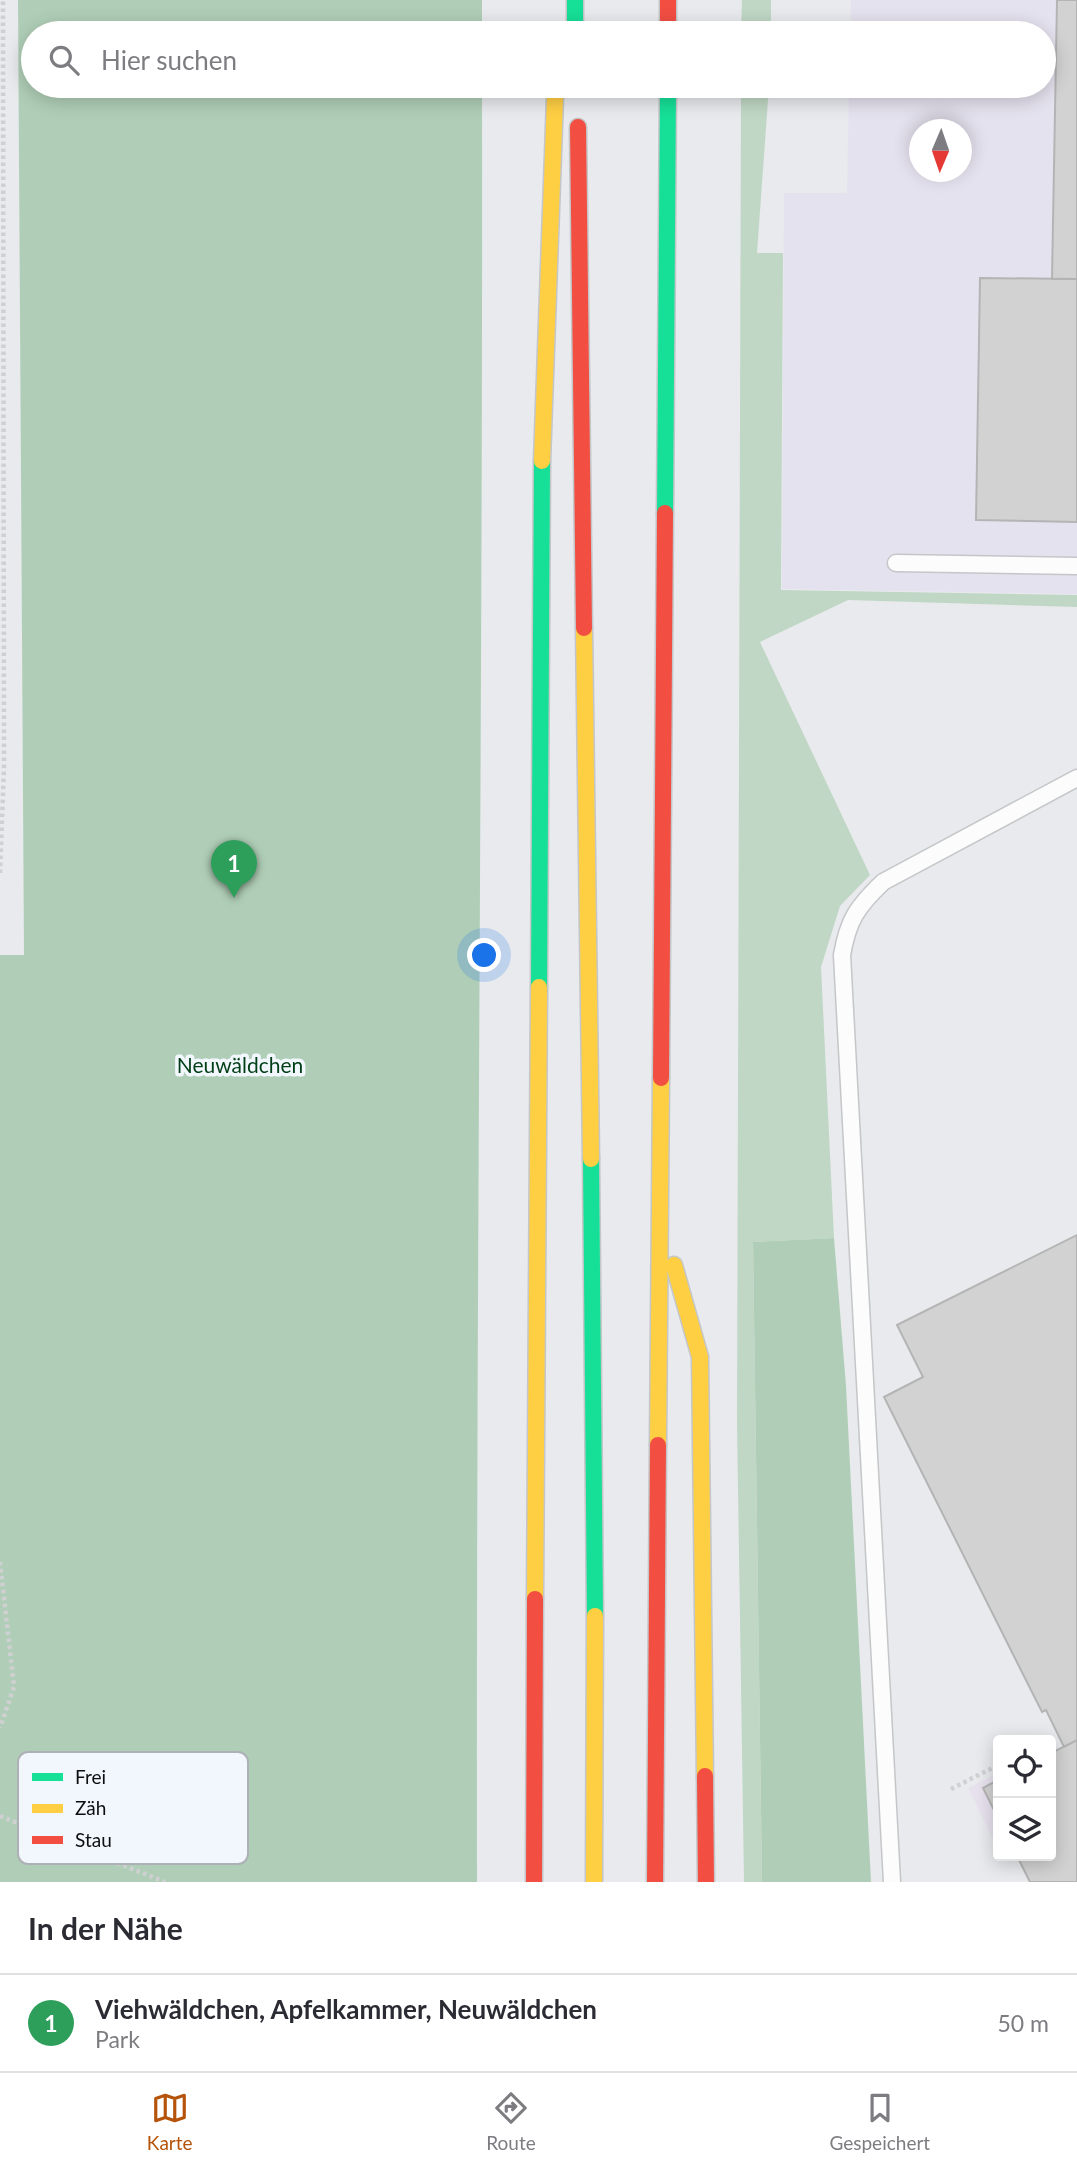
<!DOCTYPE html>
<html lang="de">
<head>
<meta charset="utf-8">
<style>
	:root { --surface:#fff; --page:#f2f2f3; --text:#2b2b33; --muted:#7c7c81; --line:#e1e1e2; --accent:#b45309 }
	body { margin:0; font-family:Lato,sans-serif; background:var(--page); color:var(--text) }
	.controls { position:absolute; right:21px; bottom:21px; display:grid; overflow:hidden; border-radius:7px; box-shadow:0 4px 18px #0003 }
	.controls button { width:63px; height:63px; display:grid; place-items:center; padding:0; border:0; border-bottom:2px solid var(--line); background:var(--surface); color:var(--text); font:35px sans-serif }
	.compass { position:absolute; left:909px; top:119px; width:63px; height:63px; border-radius:50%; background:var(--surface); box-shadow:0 4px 18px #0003; rotate:182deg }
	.you { position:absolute; left:485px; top:956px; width:24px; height:24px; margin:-18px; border:5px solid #fff; border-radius:50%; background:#1a73e8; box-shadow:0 0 0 10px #1a73e833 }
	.badge { display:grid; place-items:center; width:46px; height:46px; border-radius:50%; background:var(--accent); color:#fff; font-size:23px; font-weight:700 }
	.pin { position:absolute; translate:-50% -58px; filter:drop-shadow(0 2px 4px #0008) }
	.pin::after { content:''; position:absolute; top:37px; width:24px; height:21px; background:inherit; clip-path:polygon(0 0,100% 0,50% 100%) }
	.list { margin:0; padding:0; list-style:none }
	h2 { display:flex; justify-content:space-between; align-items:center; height:91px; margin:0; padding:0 28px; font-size:30px }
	h2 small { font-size:23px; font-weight:400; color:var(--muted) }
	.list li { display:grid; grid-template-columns:46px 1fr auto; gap:21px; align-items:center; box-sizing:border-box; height:98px; padding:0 28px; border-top:2px solid var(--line) }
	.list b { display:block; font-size:26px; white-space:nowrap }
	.list p { margin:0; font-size:23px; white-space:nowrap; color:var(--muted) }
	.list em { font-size:23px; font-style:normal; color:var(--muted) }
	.icon { flex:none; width:38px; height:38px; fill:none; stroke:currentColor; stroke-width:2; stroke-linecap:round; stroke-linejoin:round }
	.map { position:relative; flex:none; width:1077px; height:1882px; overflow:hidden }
	.search { position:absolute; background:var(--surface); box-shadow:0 4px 18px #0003; left:21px; right:21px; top:21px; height:77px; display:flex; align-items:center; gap:18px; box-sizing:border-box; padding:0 24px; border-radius:38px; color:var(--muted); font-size:26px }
	.sheet { height:189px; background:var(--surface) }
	nav { display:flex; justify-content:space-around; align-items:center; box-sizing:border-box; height:98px; border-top:2px solid var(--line); background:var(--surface); font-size:19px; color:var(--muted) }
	nav a { display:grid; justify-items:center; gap:4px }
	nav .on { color:var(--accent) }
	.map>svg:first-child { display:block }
	.commercial { fill:#e7e1ee }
	.industrial { fill:#e5e2ef; fill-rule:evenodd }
	.green { fill:#c0d7c5 }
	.forest { fill:#b0ceb7 }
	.building { fill:#d2d2d3; stroke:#b4b4b5; stroke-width:2 }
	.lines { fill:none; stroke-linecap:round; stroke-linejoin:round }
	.lane-casing { stroke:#c4c6c8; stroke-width:19 }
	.fast-casing { stroke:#c4c6c8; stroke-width:19 }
	.slow-casing { stroke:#c4c6c8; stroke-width:19 }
	.jam-casing { stroke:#c4c6c8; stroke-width:19 }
	.path { stroke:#cfd0d1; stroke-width:4.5; stroke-dasharray:3.5 3.5; stroke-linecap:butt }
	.lane { stroke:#fcfcfc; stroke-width:16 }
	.fast { stroke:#16e098; stroke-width:16 }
	.slow { stroke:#ffcf43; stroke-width:16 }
	.jam { stroke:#f24e42; stroke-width:16 }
	.labels { text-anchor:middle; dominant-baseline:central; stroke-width:7; stroke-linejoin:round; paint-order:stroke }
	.park-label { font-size:21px; fill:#003f16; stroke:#f2f7fd }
	.key { fill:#f2f7fd; stroke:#adb1b6; stroke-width:2 }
	.key-label { font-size:19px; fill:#0c0e10 }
</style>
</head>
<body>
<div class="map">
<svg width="1077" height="1882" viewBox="0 0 1077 1882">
	<rect width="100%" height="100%" fill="#e8eaed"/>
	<path class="commercial" d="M998,1773V1849L968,1788Z"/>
	<path class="industrial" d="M851,0H1077V594L782,589L784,193H847L849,86H1044V33H850ZM920,130H962V172H920Z"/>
	<path class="green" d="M742,0H771V33H741Z
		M741,86H769L757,253H783L781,590L1077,595V607L848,600L760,642L870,875L840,906L821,967L834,1238L753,1242L762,1882H744L737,1422Z"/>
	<path class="forest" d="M18,0H482V33H33V86H482C483,685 476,1283 477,1882H0V955H24Z
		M834,1238L846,1386L871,1882H762L753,1242Z"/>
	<path class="building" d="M1057,0H1077V279H1052Z
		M980,278L1077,279V522L976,520Z
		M1077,1235V1740L1064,1747L1046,1710L1042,1712L884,1397L923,1377L897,1325Z
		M1077,1740V1882H1030L1017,1856H1051V1753Z
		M998,1780V1818L983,1788Z"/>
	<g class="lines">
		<g class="lane-casing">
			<path id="lane" d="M896,563L1077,566
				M892,1882L842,955C848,920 857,907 883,882L1077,778"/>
		</g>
		<g class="fast-casing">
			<path id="fast" d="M575,0V33
				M665,513L668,86
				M539,987L542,461
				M591,1159L595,1616"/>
		</g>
		<g class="slow-casing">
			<path id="slow" d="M542,461L555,98L558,86
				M584,628L591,1159
				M674,1265L700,1357L705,1776
				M658,1445L661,1078
				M535,1599L539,987
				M594,1882L595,1616"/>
		</g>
		<g class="jam-casing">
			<path id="jam" d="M668,0V33
				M578,127L584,628
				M661,1078L665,513
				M705,1776L706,1882
				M534,1882L535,1599
				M655,1882L658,1445"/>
		</g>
		<path class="path" d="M0,873L4,767L3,0
			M0,1562L14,1687L0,1728
			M951,1789L998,1765
			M0,1816L165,1882"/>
		<use href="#lane" class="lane"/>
		<use href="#fast" class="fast"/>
		<use href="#slow" class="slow"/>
		<use href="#jam" class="jam"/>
	</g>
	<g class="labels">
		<g class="park-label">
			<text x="240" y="1064">Neuwäldchen</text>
		</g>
	</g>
	<rect x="18" y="1752" width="230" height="112" rx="10" class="key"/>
	<rect x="32" y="1773" width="31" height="8" fill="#16e098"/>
	<rect x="32" y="1804" width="31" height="9" fill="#ffcf43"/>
	<rect x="32" y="1836" width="31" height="8" fill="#f24e42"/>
	<g class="key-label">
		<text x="75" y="1784">Frei</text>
		<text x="75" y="1815">Zäh</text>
		<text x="75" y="1847">Stau</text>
	</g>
</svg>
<div class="controls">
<button><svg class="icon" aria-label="locate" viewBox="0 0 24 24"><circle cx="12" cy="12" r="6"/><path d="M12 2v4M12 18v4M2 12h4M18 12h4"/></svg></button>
<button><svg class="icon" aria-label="layers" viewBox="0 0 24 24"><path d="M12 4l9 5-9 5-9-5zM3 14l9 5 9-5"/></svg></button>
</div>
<svg class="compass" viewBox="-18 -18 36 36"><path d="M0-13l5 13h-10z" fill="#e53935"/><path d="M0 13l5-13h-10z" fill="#7c7c81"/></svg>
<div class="you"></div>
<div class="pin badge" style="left:234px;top:898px;background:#2e9e5b">1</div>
<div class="search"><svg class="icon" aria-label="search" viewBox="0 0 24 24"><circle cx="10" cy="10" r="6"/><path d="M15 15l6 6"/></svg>Hier suchen</div>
</div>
<section class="sheet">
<h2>In der Nähe<small></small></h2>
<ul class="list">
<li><span class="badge" style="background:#2e9e5b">1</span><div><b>Viehwäldchen, Apfelkammer, Neuwäldchen</b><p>Park</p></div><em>50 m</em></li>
</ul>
</section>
<nav>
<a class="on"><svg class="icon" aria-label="map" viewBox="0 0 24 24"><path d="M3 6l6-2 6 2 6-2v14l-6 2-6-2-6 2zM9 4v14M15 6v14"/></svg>Karte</a>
<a><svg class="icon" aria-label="directions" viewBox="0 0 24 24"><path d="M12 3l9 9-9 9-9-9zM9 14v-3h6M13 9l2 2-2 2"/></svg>Route</a>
<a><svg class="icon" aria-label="saved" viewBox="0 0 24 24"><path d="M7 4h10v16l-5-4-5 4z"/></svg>Gespeichert</a>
</nav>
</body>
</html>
